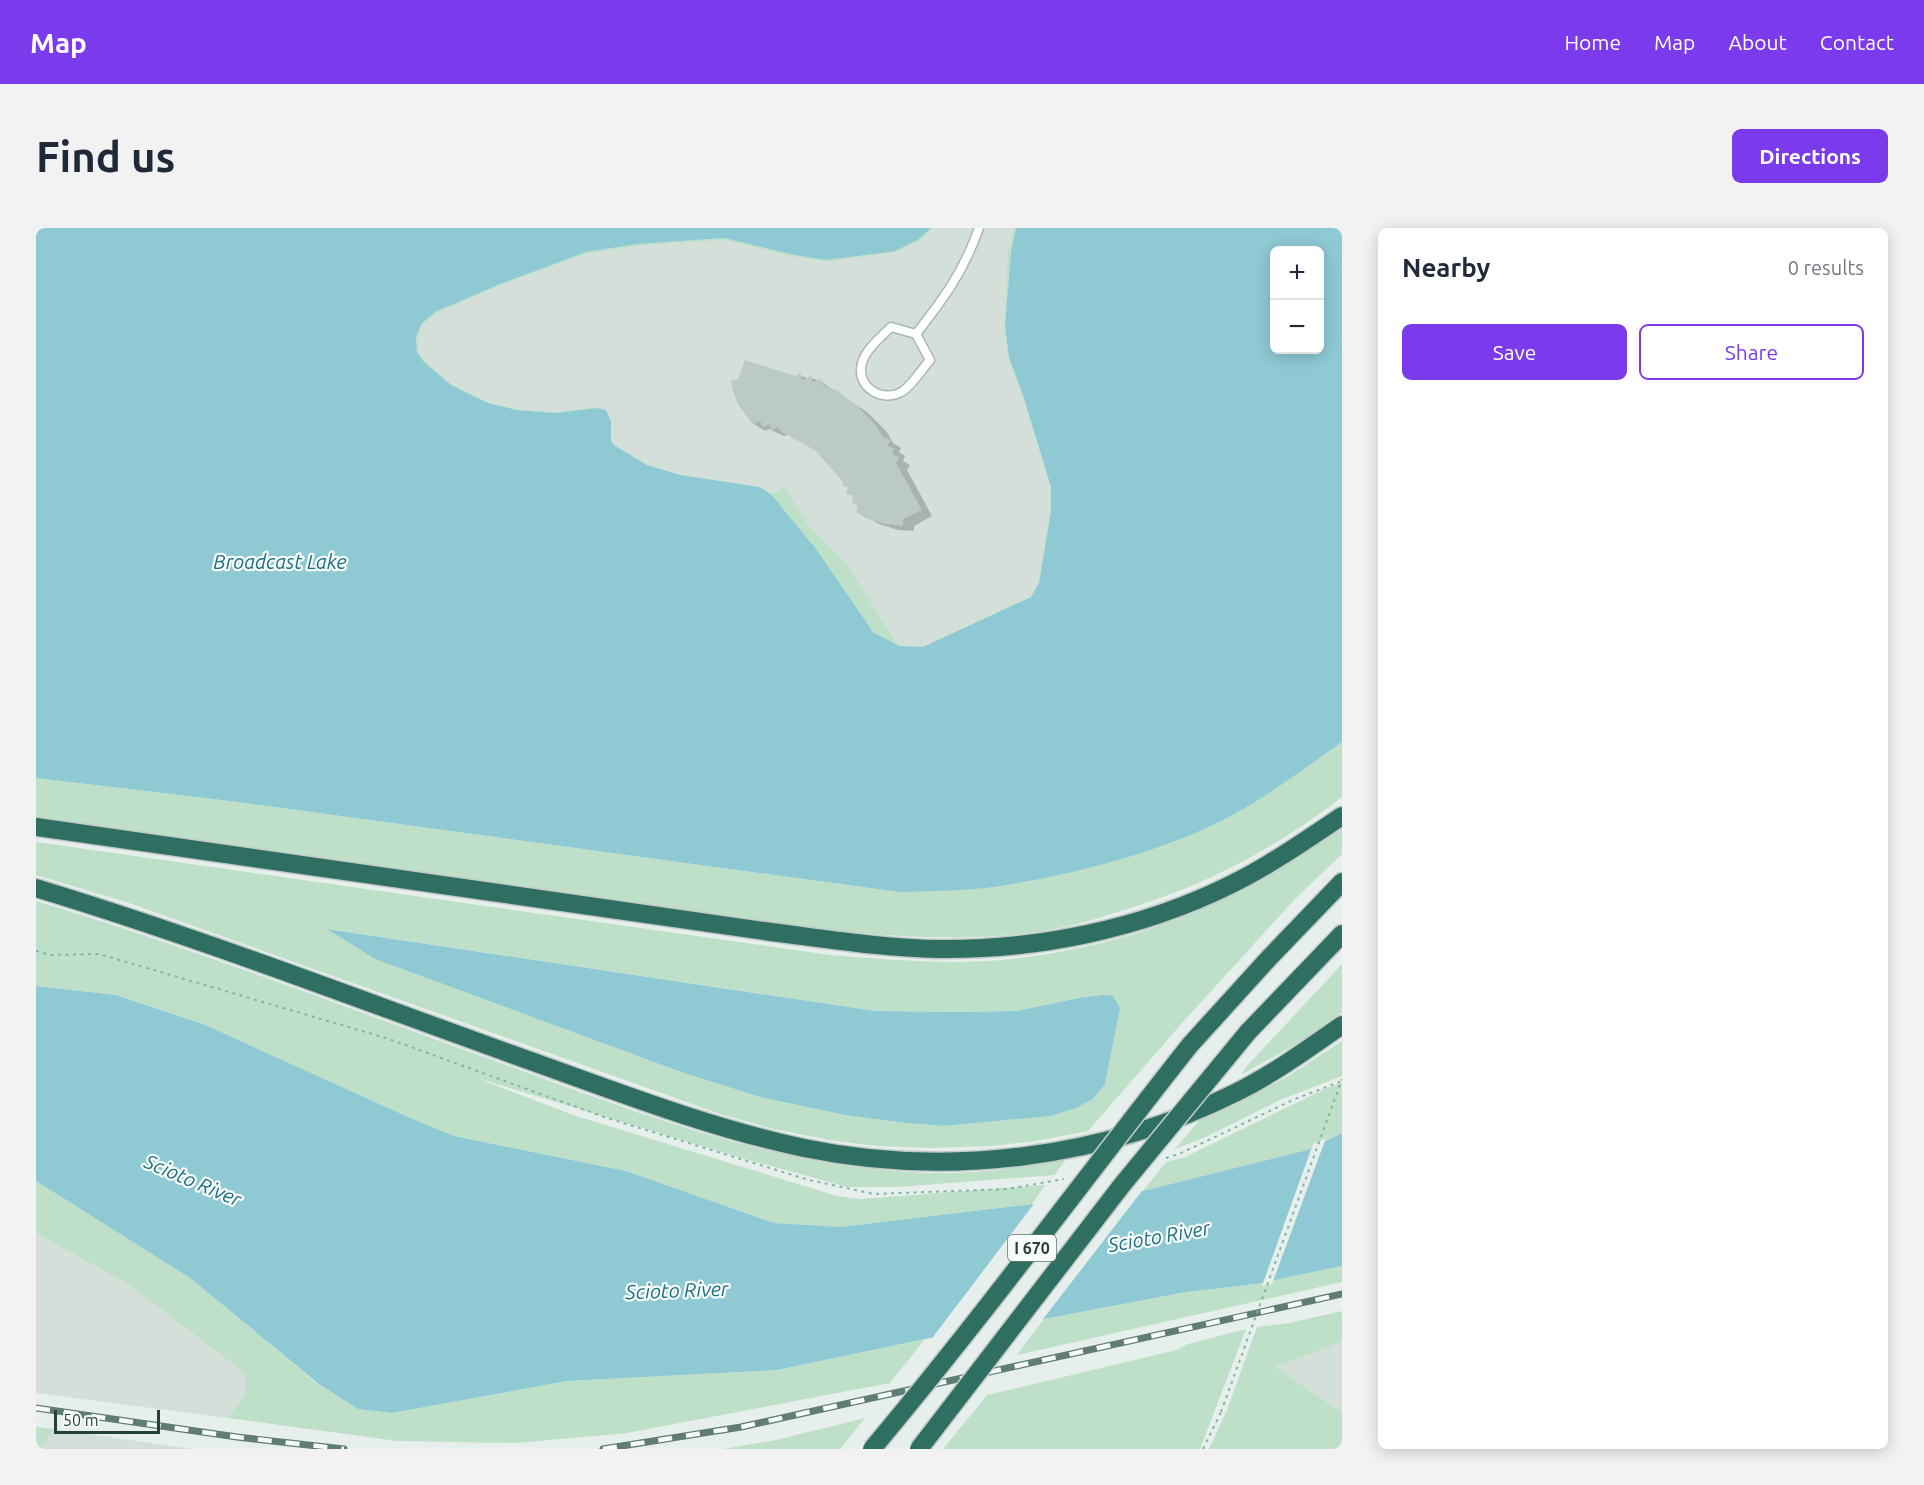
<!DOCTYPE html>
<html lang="en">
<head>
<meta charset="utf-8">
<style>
	:root { --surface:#fff; --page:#f2f2f3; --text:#1f2937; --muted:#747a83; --line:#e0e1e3; --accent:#7c3aed }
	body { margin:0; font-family:Ubuntu,sans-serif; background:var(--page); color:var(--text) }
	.controls { position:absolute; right:18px; top:18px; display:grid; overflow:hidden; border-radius:9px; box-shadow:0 3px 15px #0003 }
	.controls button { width:54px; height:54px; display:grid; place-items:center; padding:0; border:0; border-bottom:2px solid var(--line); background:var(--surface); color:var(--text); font:30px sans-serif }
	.scale { position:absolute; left:18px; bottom:15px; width:106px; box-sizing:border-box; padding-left:6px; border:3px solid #24423a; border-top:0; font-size:16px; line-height:21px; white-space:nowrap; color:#24423a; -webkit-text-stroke:4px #f7fbf9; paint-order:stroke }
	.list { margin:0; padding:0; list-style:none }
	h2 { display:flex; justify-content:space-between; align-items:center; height:78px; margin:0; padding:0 24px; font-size:26px }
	h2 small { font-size:20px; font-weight:400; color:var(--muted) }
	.actions { display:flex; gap:12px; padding:18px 24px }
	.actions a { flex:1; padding:14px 0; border:2px solid var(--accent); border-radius:9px; text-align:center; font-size:21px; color:var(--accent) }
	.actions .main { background:var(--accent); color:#fff }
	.map { position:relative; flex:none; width:1306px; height:1221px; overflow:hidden; border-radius:9px }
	header { display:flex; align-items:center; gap:36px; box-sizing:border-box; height:84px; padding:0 30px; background:var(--accent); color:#fff }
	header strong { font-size:28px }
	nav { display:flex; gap:33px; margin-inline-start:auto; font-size:21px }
	.intro { display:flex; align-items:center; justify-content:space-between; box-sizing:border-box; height:144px; padding:0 36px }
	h1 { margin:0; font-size:42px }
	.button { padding:15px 27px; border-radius:9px; background:var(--accent); color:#fff; font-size:21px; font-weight:700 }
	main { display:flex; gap:36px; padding:0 36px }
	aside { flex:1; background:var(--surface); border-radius:9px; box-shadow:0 3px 15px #0003 }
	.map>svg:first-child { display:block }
	.built { fill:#d4dfda }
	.green { fill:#bfe0c8; fill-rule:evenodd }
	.water { fill:#8ec9d4; fill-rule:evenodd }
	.pier { fill:#e6efeb }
	.shadow { fill:#0003 }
	.building { fill:#bbcac4 }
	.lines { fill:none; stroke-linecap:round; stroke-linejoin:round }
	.service-casing { stroke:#a8b8b2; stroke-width:11 }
	.motorway-casing { stroke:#c2cac8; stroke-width:21 }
	.path { stroke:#86b3a5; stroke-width:2; stroke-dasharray:3 4.5; stroke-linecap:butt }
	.service { stroke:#fff; stroke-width:8 }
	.motorway { stroke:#2f6f62; stroke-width:18 }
	.rail-casing { stroke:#5f7d75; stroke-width:7 }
	.rail { stroke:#f7fbf9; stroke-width:4.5; stroke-dasharray:14; stroke-linecap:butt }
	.motorway-bridge-casing { stroke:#c2cac8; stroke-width:21; stroke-linecap:butt }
	.path-bridge { stroke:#86b3a5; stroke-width:2; stroke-dasharray:3 4.5; stroke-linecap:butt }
	.motorway-bridge { stroke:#2f6f62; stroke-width:18 }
	.labels { text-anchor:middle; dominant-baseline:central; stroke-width:4.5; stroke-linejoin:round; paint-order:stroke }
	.shield { fill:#f7fbf9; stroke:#637a73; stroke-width:1.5 }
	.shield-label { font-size:16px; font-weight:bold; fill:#24423a }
	.water-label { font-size:20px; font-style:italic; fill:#1c6f80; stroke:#f7fbf9 }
</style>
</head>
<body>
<header>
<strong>Map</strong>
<nav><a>Home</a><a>Map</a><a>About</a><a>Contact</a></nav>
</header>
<div class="intro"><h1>Find us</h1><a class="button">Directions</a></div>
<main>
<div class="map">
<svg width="1306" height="1221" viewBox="0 0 1306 1221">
	<rect width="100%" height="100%" fill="#e6efeb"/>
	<path class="built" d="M897,0H978L972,22L968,98L972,130L985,164L1014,259V283L1002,355L995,368L887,418H863L808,332L772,296L748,258L735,266L724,259L645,247L611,237L578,217L575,212V193L570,182L560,179L518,184L481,181L452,174L416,156L389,133L382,124V110L387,96L399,86L467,56L550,26L602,18L688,12L758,29L790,34L884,13Z
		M0,1005L93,1057L210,1145L209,1166L192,1190L0,1165Z
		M1306,1114V1184L1239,1139Z
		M17,1201L157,1221H5Z"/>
	<path class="green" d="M895,0H897L884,13L859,24L790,34L758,29L688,12L602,18L550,26L467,56L399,86L387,96L382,110V124L389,133L416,156L452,174L481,181L518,184L561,179L570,182L575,193L570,182L561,180L519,185L481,182L452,175L415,157L388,134L381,124L380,109L386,95L399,84L467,55L550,24L602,16L688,10L758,27L790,32L883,11Z
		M978,0H980L975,23L969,98L973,130L986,164L1015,259V283L1003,355L995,369L887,419L863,418L837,404L781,322L735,266L748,258L772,296L808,332L863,418H887L995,368L1002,355L1014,283V259L985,164L972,130L968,98L972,22Z
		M1306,514V569C1234,625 1160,662 1072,687C1047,695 1020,702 993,705C905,715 817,706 730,694C679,687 627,680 576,673C384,645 192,616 0,589V550L194,573L863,664L949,660L1027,646L1108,623L1179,596L1245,557Z
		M1306,600V626L1259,671L1147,794L1052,903L1000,913L955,918L894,920L840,918L793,912L738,901L684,886L93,675L0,647V614L794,727C847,731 900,736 953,733C1034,727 1121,705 1193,668C1233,649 1269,624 1306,600ZM293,701L839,783L923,784L980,783L1043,770L1084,780L1069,856L1057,871L1040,880L1015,888L907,898L870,895L809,887L724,869L645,844L339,731Z
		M0,673C153,719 303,777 453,831C606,886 756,948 922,945C958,944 994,938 1029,932L1019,947L861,959H811L702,929L441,850L537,887L801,968L824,971L1009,957L996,976L804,999L738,995L590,943L418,908L372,889L167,796L80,767L0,758Z
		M1306,736V784L1267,812L1205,847L1210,839Z
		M1306,813V848L1244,872L1172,908L1139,921L1164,892L1199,877L1254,847Z
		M1306,855V905L1271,922L1107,963L1130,934L1149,929L1291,860Z
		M0,953L154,1050L283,1157L322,1181L356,1185L531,1153L741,1142L889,1111L854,1155L591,1205L480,1215L361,1213L192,1190L209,1166V1145L93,1057L0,1005Z
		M1306,1038V1054L981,1127L1008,1091L1150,1064L1220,1056Z
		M1306,1083V1114L1239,1139L1306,1184V1221H1173L1191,1182L1221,1099L1253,1095Z
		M1210,1101L1164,1221H907L951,1167L1141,1122L1152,1116Z
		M829,1190L804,1221H687L740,1212Z
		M0,1199L17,1201L5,1221H0Z"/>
	<path class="water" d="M0,0H895L883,11L859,23L790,32L758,27L688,10L602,16L550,24L467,55L399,84L386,95L380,109L381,124L388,134L415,157L452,175L481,182L519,185L561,180L570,182L575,193V212L578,217L611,237L645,247L724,259L735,266L781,322L837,404L863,418L887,419L995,369L1003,355L1015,283V259L986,164L973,130L969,98L975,23L980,0H1304L1306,6V514C1265,543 1224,574 1179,596C1112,628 1023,650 950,660C922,663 892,663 863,664L194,573L0,550ZM1284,22V122H1238V22Z
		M291,701L839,783L923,784L980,783L1043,770L1068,767L1077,768L1084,780L1069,856L1057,871L1040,880L1015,888L907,898L870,895L809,887L724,869L645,844L339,731Z
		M0,758L80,767L167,796L372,889L418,908L590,943L738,995L804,999L1107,963L1271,922L1306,905V1038L1220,1056L1150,1064L1008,1091L889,1111L741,1142L531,1153L356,1185L322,1181L284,1157L154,1050L0,953Z"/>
	<path class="pier" d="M1290,910L1236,1056L1226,1058L1277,916Z
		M1109,959L1004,1095L894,1113L1000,973Z"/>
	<path class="shadow" d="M764,147L772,151L775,150L784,153L831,184L851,204L857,215L865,220L863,224L869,228L867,233L874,237L871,242L896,288L878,298V303L862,302L843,296L821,283L823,278L817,275L819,268L814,260L808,257L809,254L781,222L753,206L748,208L733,201L729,203L718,196L759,150Z"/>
	<path class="building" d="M709,132L759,148L764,145L767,152L775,148L777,154L784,151L787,157L802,163L819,176L839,196L847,209L855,212L851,218L858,220L856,226L863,229L860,235L886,282L867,291V298L849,296L830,290L820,284L822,277L816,275L817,268L810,265L812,259L806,257L807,254L780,223L744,203L742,199L736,202L733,196L727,200L724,193L717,197L702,176L697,164L695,152L702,151Z"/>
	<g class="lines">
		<g class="service-casing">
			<path id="service" d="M855,99L880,106L894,132C886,141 877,156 867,163C847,176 819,159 826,135C830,121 845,109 855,99Z
				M880,106C908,70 927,45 943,0"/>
		</g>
		<g class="motorway-casing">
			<path id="motorway" d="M0,599L735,704C791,711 847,720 903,721C1001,722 1105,701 1194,657C1233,638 1270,612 1306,588
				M0,660C162,709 319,770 478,827C574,861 669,899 768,920C913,950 1069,930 1201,864C1237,846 1272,821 1306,797
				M1212,804L1306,706
				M1154,817L1233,730L1306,654"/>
		</g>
		<path class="path" d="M0,723L15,727L63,726L350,810L571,890L773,952L838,966L971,961L1028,951
			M1130,930L1143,926L1259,871L1306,853
			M1167,1221L1185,1184"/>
		<use href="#service" class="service"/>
		<use href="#motorway" class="motorway"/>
		<g class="rail-casing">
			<path id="rail" d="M0,1180L201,1209L308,1221
				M567,1221L705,1199L1306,1066"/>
		</g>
		<use href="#rail" class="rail"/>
		<g class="motorway-bridge-casing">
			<path id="motorway-bridge" d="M836,1221C946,1090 1048,951 1154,817
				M883,1221L1086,957L1212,804"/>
		</g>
		<path class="path-bridge" d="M1185,1184L1306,851"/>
		<use href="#motorway-bridge" class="motorway-bridge"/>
	</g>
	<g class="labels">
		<rect class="shield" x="972" y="1007" width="48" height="26" rx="4.5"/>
		<g class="shield-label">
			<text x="996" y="1020">I 670</text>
		</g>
		<g class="water-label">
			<text x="244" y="333">Broadcast Lake</text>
			<text transform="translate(157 952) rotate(23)">Scioto River</text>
			<text transform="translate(1123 1008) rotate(-10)">Scioto River</text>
			<text transform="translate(641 1062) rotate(-2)">Scioto River</text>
		</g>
	</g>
</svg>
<div class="controls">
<button>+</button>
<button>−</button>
</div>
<div class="scale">50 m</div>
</div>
<aside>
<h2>Nearby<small>0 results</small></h2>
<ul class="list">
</ul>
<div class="actions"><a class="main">Save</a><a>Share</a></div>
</aside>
</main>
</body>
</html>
